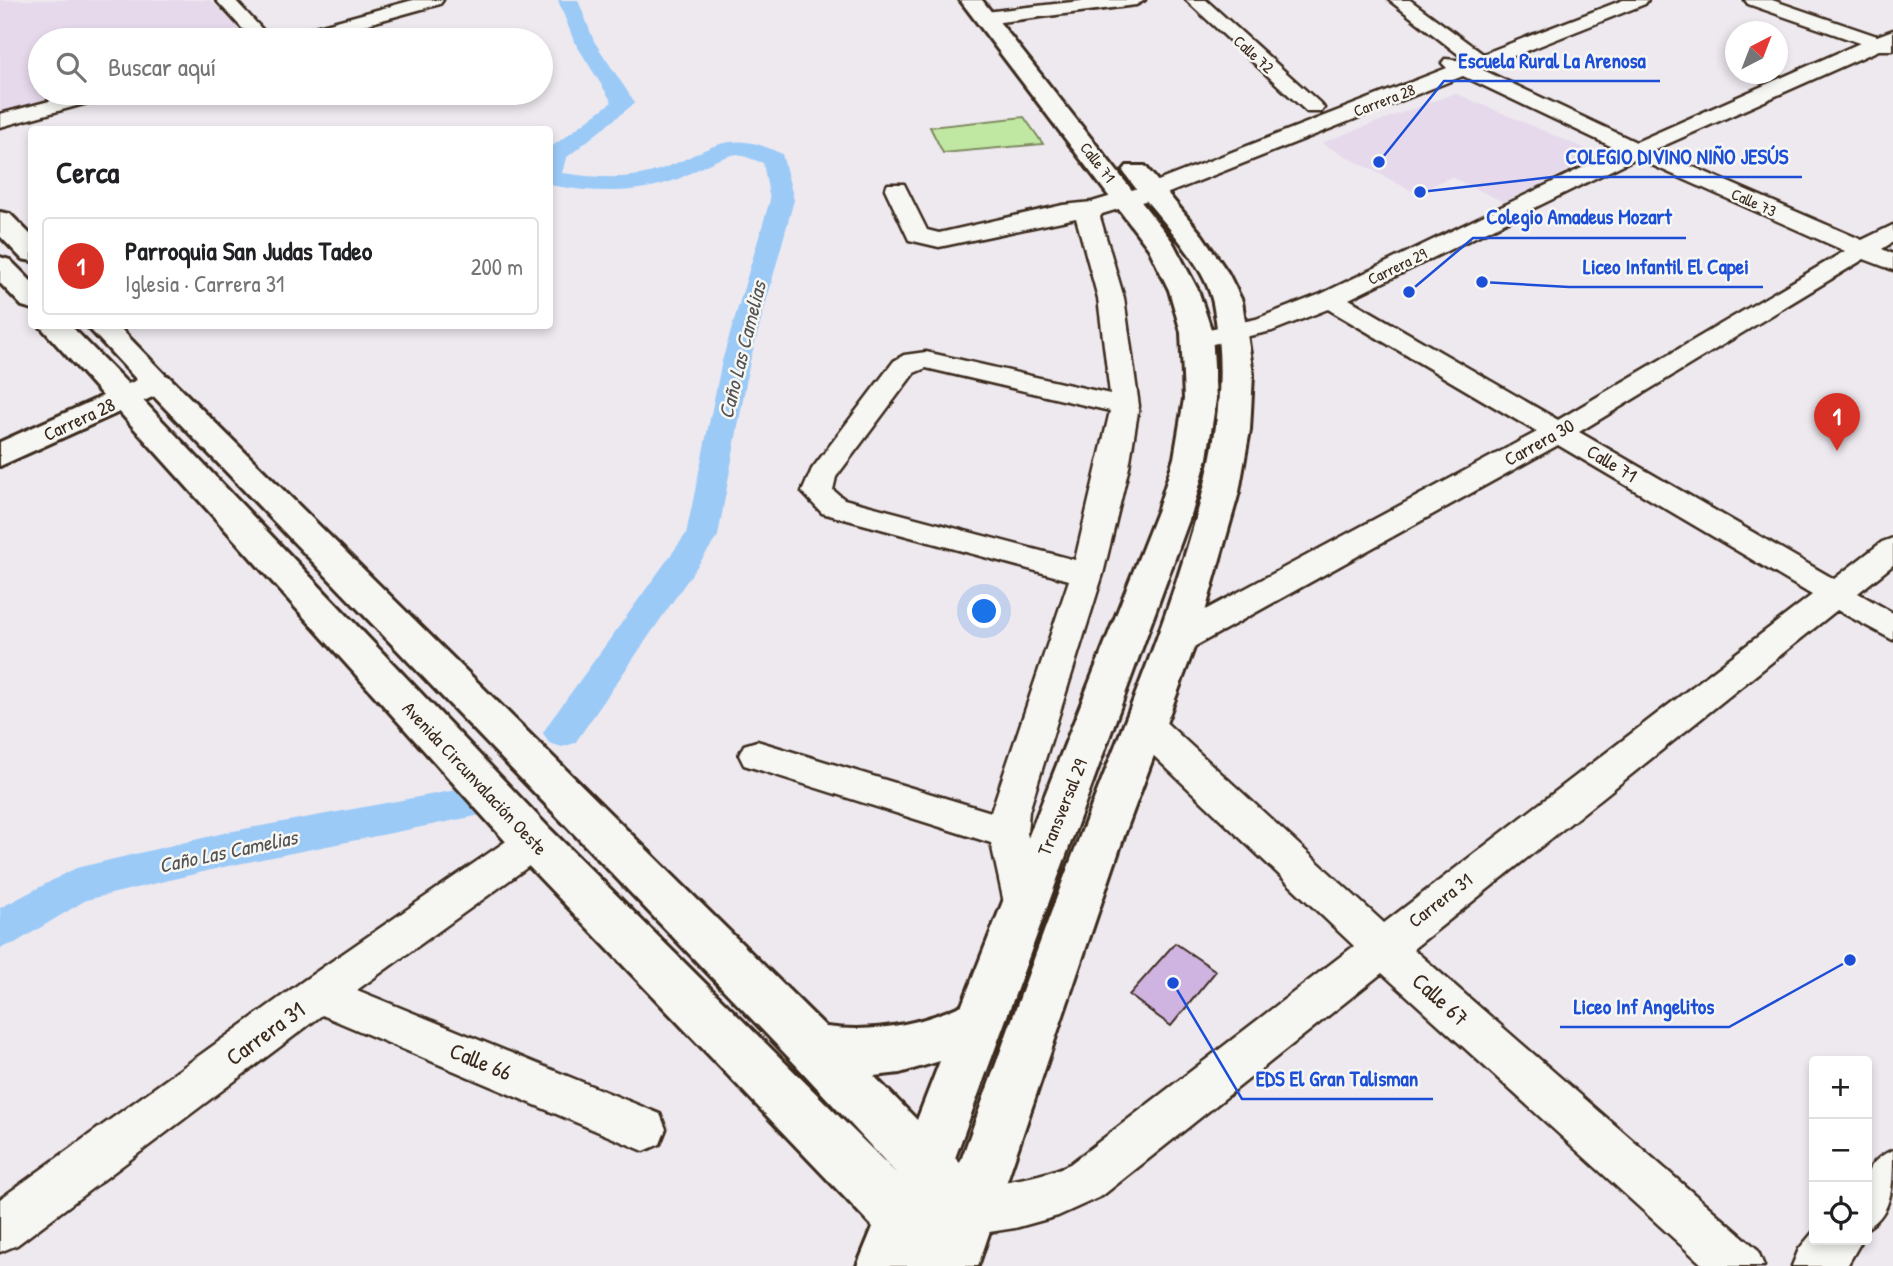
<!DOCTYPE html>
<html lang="es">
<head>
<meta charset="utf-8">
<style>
	:root { --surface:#fff; --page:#f6f6f6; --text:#202124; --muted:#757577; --line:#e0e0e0; --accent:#d93025 }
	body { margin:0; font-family:"Patrick Hand",sans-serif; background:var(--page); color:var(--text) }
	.controls { position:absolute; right:21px; bottom:21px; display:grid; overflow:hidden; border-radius:7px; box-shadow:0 4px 10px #0003 }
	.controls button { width:63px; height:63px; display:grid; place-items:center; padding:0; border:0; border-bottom:2px solid var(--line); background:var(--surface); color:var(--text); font:35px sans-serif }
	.compass { position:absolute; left:1725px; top:21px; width:63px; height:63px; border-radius:50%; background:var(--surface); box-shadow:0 4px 10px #0003; rotate:42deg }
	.you { position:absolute; left:985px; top:612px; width:24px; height:24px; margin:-18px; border:5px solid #fff; border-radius:50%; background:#1a73e8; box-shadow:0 0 0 10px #1a73e833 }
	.badge { display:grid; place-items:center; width:46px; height:46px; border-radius:50%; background:var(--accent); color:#fff; font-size:23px; font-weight:700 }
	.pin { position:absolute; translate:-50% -58px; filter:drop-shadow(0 2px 4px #0008) }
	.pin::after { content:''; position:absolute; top:37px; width:24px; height:21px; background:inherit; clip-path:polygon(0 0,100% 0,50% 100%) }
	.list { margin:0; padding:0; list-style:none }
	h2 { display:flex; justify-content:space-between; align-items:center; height:91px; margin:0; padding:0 28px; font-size:30px }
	h2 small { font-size:23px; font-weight:400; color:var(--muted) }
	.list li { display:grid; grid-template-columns:46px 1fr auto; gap:21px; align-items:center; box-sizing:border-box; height:98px; margin:0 14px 14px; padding:0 14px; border:2px solid var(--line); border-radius:7px }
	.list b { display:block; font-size:26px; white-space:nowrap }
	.list p { margin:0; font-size:23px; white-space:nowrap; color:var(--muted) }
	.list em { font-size:23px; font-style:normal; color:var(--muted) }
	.icon { flex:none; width:38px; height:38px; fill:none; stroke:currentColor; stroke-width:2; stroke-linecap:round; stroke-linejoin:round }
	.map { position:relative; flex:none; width:1893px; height:1266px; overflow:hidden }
	.search { position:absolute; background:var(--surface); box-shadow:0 4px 10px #0003; left:28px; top:28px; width:525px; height:77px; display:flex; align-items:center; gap:18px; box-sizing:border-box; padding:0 24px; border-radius:38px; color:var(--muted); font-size:26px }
	.panel { position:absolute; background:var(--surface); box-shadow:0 4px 10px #0003; left:28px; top:126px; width:525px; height:203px; border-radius:7px }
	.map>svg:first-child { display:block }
	.built { fill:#e5d9eb }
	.green { fill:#c1e8a3; stroke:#7e8960; stroke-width:2 }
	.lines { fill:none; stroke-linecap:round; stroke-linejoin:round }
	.canal { fill:#9ccaf7; fill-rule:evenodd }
	.building { fill:#cfb3e1; stroke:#3b2a1e; stroke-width:2 }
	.street-casing { stroke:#3b2a1e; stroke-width:5 }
	.secondary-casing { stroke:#3b2a1e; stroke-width:6 }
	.primary-casing { stroke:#3b2a1e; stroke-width:6 }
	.street { fill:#f6f6f2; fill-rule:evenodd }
	.secondary { fill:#f6f6f2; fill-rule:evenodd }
	.primary { fill:#f6f6f2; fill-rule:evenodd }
	.labels { text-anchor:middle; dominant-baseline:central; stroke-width:5; stroke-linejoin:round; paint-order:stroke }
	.far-street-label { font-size:16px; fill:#3b2a1e; stroke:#f6f6f2 }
	.street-label { font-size:19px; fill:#3b2a1e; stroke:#f6f6f2 }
	.water-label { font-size:21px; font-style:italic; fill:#535254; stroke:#f6f6f2 }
	.near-street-label { font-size:23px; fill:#3b2a1e; stroke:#f6f6f2 }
	.leader { fill:none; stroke:#1d4ed8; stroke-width:2.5 }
	.callout-dot { fill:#1d4ed8; stroke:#f6f6f2; stroke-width:2.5 }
	.callout-label { font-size:21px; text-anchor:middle; font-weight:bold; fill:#1d4ed8; stroke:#f6f6f2; stroke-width:5; stroke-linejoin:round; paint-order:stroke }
</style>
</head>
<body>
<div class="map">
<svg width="1893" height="1266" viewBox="0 0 1893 1266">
	<rect width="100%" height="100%" fill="#eee9ef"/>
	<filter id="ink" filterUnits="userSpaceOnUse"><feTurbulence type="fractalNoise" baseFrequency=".0143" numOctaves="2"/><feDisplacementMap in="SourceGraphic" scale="14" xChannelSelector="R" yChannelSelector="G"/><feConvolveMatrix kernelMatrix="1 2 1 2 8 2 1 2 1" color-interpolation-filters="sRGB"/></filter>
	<g filter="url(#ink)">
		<path class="built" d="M0,0H210L253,40H40V93H77L0,114Z
			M1455,93L1600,155L1504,202L1451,177L1416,193L1321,143Z"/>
		<path class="green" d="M1024,117L1043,144L943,153L930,127Z"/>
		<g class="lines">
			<path class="canal" d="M558,0H578L594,41L635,103L566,158L562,173C591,177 621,180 649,173C705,158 720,123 782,154L794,200L750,361L718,536L575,743L562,747L549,743L543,733L549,723L686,534L722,361L770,200L763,163L738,154C717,157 698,170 678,179C637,195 592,193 550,185V148L612,102L574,41Z
				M467,788L481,793L487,804L481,815L228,866L86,900L15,943L0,948V908L76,868L228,832Z"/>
		</g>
		<path class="building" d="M1175,943L1216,971L1171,1026L1129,995Z"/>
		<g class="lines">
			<g class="street-casing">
				<path id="street" d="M216,0H235L272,40H253Z
					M413,0H443L440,4L310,40H279L282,36Z
					M1090,0H1145L1136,5L985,24L976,18L985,12Z
					M1186,0H1206L1321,104L1324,108L1321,112H1307Z
					M1389,0H1410L1483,54L1623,0H1648L1645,4L1481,69L1636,142L1860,43L1748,4L1745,0H1772L1877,36L1893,30V50H1879L1654,150L1862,240L1893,225V242L1882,249L1893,254V270L1864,259L1579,432L1834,579L1882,542L1893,538V565L1858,593L1893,613V640L1837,610L1413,949L1757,1249L1764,1266H1704L1382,973L1102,1196L1058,1216L1015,1228L970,1235L953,1229L947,1212L953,1195C991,1180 1032,1182 1070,1164L1354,946L1134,737L1129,727L1134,717L1147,713L1160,717L1384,923L1812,595L1558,445L1190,649L1178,652L1166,649L1161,640L1166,631L1537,432L1328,309L1272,331L1199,347L1190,345L1186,339L1190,333L1256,319L1321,294L1619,150L1463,76L1161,196L1102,214L1100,217L1124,298L1139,406L1129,467L1103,574L1029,811L1027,833L1044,903L1038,915L1024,920L1010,915L1004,903L991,843L744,765L739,755L744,745L757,741L991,812L1069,580L822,513L802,492L812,469L894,361L904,355L926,352L1110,394L1098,298L1076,218L939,247L909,240L885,189L888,184H904L927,230L939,233L1063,205L1092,202L1145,186L1447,68L1442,63L1445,59L1467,61ZM1636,158L1845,251L1558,420L1349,299ZM926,368L1110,411L1075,560L844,499L833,490L836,477L914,373Z
					M80,93H112L109,97L0,127V114Z
					M534,826L547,831L553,842L547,853L357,990L660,1114L666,1129L660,1144L644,1151L322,1015L17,1245L0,1252V1199L303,981L521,831Z
					M1893,1150C1893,1185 1893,1213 1867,1228C1865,1194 1856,1165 1893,1150Z
					M1814,1231V1240H1862L1847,1266H1792L1799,1249Z"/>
			</g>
			<g class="secondary-casing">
				<path id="secondary" d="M960,0H982L1172,241L1198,290L1212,332L1216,399L1207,458L1193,509L955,1158L960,1163C1000,1054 1038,945 1080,836C1115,744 1154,655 1183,561C1210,476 1231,393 1213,303C1203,257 1150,210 1123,171L1127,166H1145L1202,235L1228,273L1242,301L1253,374L1250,430L1239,492L1197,640L1124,836L978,1266H857L873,1227L518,855L107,398L112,391L123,388L134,391L550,829L896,1173L796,1065L141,383L146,376L157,373L168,376L826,1027C874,1033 918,1025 962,1005L1158,509L1174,458L1184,399L1181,332L1169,290L1149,249ZM940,1061L917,1120L874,1076L900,1073Z"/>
			</g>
			<g class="primary-casing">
				<path id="primary" d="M0,212L10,214L32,236V261L22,259L0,236Z
					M0,257L10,260L32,282V309L22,306L0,283Z
					M40,326H71L128,384L137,380L87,326H118L173,383L168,390L0,466V442L103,396Z"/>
			</g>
			<use href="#street" class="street"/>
			<use href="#secondary" class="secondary"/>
			<use href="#primary" class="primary"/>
		</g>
	</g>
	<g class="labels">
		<g class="far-street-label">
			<text transform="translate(1254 54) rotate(42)">Calle 72</text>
			<text transform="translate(1384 100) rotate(-21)">Carrera 28</text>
			<text transform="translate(1098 162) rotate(52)">Calle 71</text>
			<text transform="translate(1754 202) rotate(24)">Calle 73</text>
			<text transform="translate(1397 266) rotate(-26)">Carrera 29</text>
		</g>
		<g class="street-label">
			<text transform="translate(79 419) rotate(-25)">Carrera 28</text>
			<text transform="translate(1539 442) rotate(-29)">Carrera 30</text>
			<text transform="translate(1612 463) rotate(31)">Calle 71</text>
			<text transform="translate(475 778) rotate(47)">Avenida Circunvalación Oeste</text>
			<text transform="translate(1062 807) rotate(-68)">Transversal 29</text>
			<text transform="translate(1440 900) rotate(-38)">Carrera 31</text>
		</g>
		<g class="water-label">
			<text transform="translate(742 350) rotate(-76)">Caño Las Camelias</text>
			<text transform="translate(228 851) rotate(-12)">Caño Las Camelias</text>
		</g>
		<g class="near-street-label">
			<text transform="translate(1441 999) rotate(42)">Calle 67</text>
			<text transform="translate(265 1033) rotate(-36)">Carrera 31</text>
			<text transform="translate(481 1061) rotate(22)">Calle 66</text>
		</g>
	</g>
	<path class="leader" d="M1379 162L1444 81H1660M1420 192L1552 177H1802M1409 292L1473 238H1686M1482 282L1569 287H1763M1850 960L1729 1027H1560M1173 983L1242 1099H1433"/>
	<g class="callout-dot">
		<circle cx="1379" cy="162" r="7"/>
		<circle cx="1420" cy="192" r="7"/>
		<circle cx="1409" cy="292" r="7"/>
		<circle cx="1482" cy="282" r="7"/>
		<circle cx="1850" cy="960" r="7"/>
		<circle cx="1173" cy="983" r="7"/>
	</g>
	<g class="callout-label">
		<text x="1552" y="68">Escuela Rural La Arenosa</text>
		<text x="1677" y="164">COLEGIO DIVINO NIÑO JESÚS</text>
		<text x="1579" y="224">Colegio Amadeus Mozart</text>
		<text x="1666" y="274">Liceo Infantil El Capei</text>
		<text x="1644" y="1014">Liceo Inf Angelitos</text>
		<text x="1337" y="1086">EDS El Gran Talisman</text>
	</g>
</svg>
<div class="controls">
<button>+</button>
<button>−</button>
<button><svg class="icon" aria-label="locate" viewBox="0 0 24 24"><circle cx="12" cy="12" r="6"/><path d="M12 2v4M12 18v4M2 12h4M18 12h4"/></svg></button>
</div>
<svg class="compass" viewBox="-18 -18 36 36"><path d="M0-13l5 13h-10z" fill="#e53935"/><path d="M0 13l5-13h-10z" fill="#757577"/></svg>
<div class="you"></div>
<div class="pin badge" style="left:1837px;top:451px">1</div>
<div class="search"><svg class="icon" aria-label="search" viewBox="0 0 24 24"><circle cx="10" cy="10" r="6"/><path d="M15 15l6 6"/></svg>Buscar aquí</div>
<section class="panel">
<h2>Cerca<small></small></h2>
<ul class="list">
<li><span class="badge">1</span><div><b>Parroquia San Judas Tadeo</b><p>Iglesia · Carrera 31</p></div><em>200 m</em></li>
</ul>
</section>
</div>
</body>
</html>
